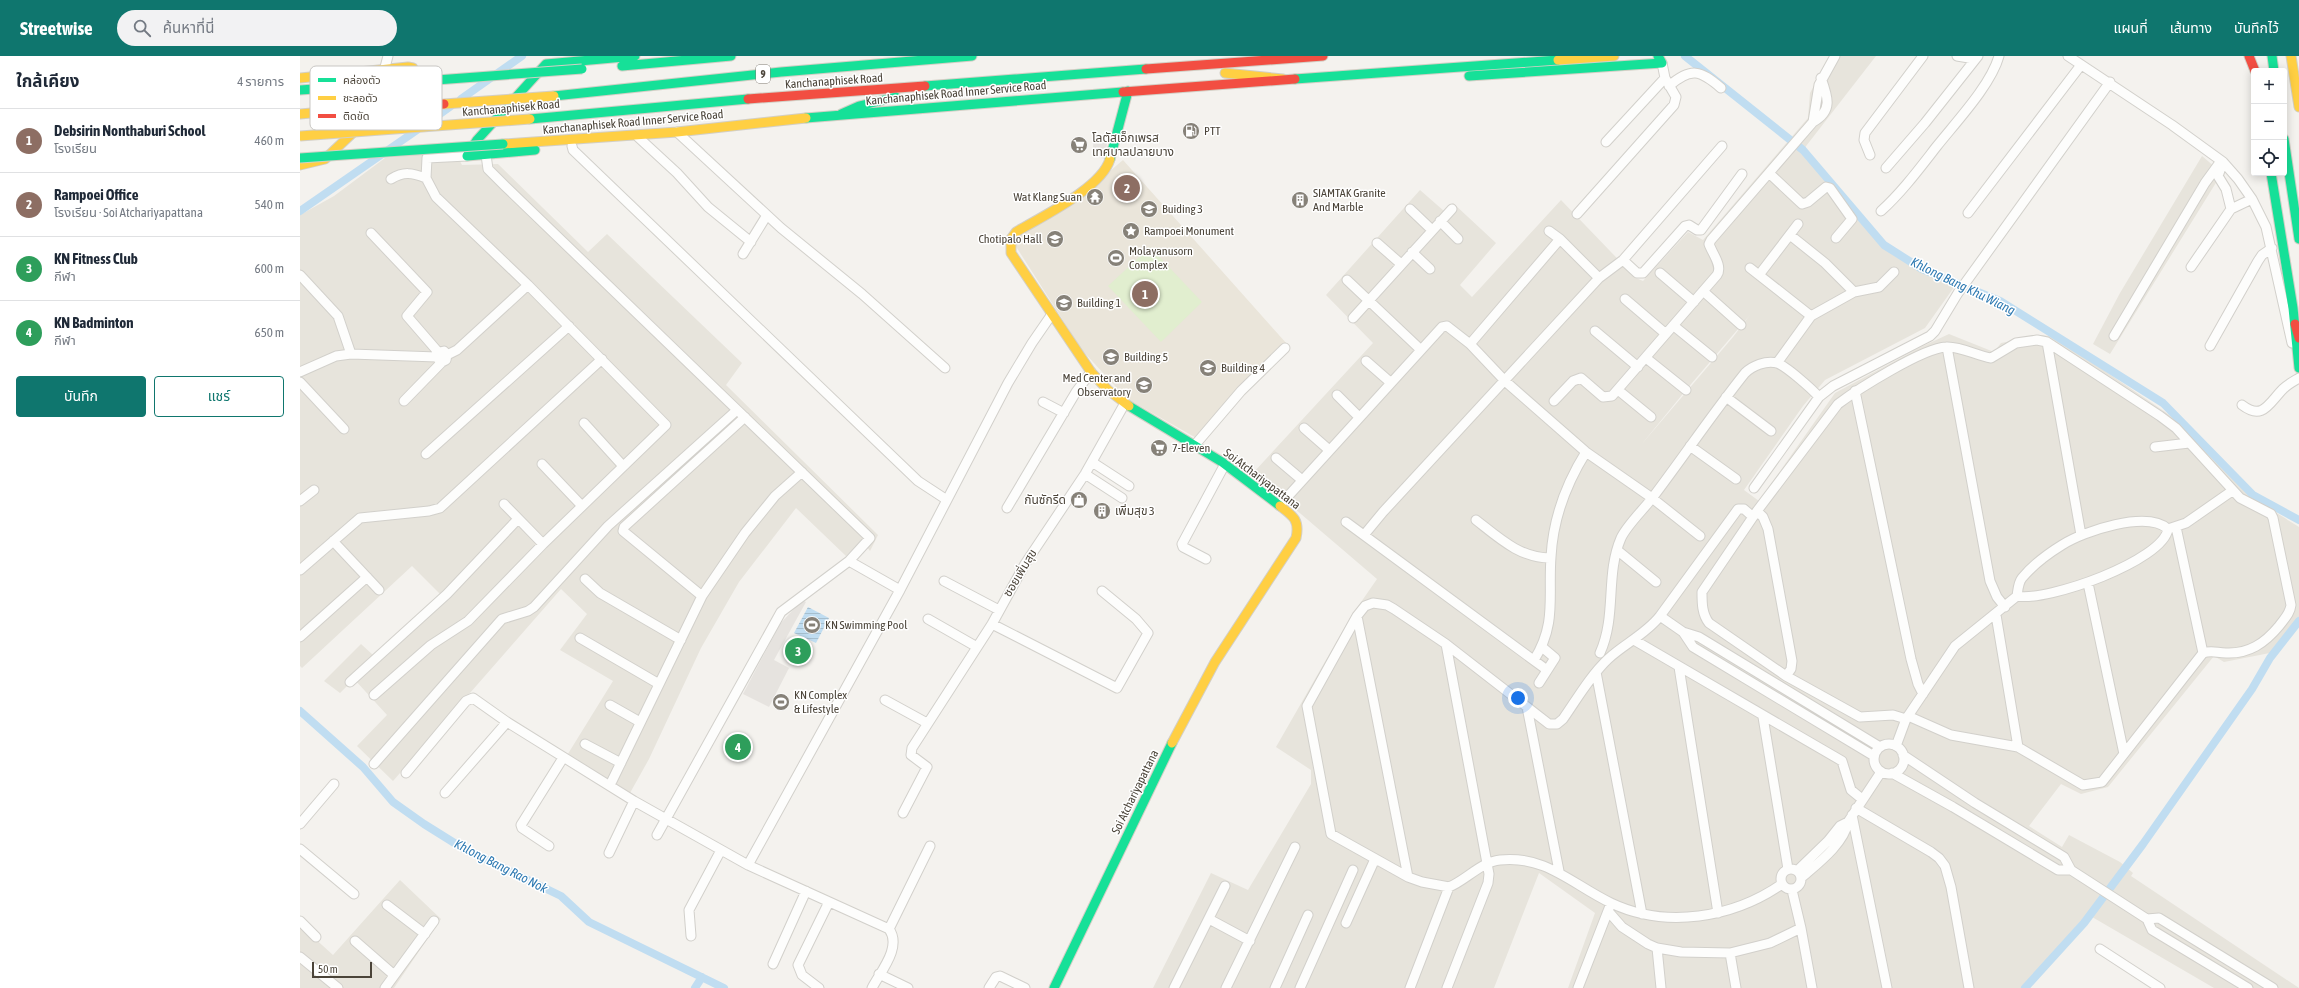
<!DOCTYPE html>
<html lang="th">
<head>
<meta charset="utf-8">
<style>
	:root { --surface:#fff; --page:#f2f2f3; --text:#1f2937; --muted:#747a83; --line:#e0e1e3; --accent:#0f766e }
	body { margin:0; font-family:"Asap Condensed","Noto Sans Thai",sans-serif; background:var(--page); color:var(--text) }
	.controls { position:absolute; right:12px; top:12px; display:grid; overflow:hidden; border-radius:4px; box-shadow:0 2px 10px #0003 }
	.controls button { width:36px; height:36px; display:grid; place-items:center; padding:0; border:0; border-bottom:1px solid var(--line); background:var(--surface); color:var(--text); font:20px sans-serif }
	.scale { position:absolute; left:12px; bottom:10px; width:60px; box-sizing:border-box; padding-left:4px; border:2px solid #4b4439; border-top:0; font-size:11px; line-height:14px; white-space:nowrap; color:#4b4439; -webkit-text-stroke:3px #fff; paint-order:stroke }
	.you { position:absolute; left:1218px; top:642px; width:14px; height:14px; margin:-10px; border:3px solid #fff; border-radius:50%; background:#1a73e8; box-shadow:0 0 0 6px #1a73e833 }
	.badge { display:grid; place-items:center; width:26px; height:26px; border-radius:50%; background:var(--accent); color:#fff; font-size:13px; font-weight:700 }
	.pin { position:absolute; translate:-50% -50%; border:2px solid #fff; box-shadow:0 1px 4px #0006 }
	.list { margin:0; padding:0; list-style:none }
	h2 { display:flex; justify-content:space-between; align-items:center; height:52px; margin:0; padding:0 16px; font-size:17px }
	h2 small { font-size:13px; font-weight:400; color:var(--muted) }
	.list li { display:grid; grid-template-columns:26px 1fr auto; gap:12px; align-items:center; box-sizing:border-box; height:64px; padding:0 16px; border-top:1px solid var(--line) }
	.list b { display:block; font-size:15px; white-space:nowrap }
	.list p { margin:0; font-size:13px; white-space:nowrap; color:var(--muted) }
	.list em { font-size:13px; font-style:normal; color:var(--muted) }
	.actions { display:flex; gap:8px; padding:12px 16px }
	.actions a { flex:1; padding:9px 0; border:1px solid var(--accent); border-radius:4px; text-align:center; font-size:14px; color:var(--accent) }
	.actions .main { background:var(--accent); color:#fff }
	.icon { flex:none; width:22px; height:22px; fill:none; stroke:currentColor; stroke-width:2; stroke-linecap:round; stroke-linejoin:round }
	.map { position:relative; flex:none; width:1999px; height:932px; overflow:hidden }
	header { display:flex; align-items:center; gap:24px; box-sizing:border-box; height:56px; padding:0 20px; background:var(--accent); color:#fff }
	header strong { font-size:19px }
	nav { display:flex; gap:22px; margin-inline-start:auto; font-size:14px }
	.search { width:280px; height:36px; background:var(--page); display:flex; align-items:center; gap:10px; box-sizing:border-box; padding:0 14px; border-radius:22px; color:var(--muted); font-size:15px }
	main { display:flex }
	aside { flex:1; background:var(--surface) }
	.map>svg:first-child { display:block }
	.residential { fill:#e7e4dc; fill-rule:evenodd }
	.education { fill:#eae5da }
	.pitch { fill:#e1eecf }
	.parking { fill:#e6e3df }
	.water { fill:url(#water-rules) }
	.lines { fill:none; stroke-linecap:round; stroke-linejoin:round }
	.canal { stroke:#c0ddf1; stroke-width:8 }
	.street-casing { stroke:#d2d0cb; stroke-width:11 }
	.fast-casing { stroke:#d3cfc5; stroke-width:11 }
	.slow-casing { stroke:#d3cfc5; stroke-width:11 }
	.jam-casing { stroke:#d3cfc5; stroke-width:11 }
	.street { stroke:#fdfdfc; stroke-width:9 }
	.fast { stroke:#16e098; stroke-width:9 }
	.slow { stroke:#ffcf43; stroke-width:9 }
	.jam { stroke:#f24e42; stroke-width:9 }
	.fast-bridge-casing { stroke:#d3cfc5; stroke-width:11; stroke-linecap:butt }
	.slow-bridge-casing { stroke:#d3cfc5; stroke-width:11; stroke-linecap:butt }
	.jam-bridge-casing { stroke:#d3cfc5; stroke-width:11; stroke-linecap:butt }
	.fast-bridge { stroke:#16e098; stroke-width:9 }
	.slow-bridge { stroke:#ffcf43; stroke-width:9 }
	.jam-bridge { stroke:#f24e42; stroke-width:9 }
	.labels { text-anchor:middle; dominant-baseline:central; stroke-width:3; stroke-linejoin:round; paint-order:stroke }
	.shield { fill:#fff; stroke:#817c74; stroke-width:1 }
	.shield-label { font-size:11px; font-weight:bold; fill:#4b4439 }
	.street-label { font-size:12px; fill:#4b4439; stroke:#fff }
	.poi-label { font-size:12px; fill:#4b4439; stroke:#fff; text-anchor:start }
	.water-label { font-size:13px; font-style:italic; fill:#2e7ab2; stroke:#fff }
	.key { fill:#fff; stroke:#c9c7c4; stroke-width:1 }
	.key-label { font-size:11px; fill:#4b4439 }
</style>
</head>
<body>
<header>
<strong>Streetwise</strong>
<div class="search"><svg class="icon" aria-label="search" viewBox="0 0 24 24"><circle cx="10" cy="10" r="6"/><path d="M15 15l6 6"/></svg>ค้นหาที่นี่</div>
<nav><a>แผนที่</a><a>เส้นทาง</a><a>บันทึกไว้</a></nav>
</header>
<main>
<aside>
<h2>ใกล้เคียง<small>4 รายการ</small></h2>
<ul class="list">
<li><span class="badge" style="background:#8d6e63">1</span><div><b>Debsirin Nonthaburi School</b><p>โรงเรียน</p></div><em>460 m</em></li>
<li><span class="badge" style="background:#8d6e63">2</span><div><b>Rampoei Office</b><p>โรงเรียน · Soi Atchariyapattana</p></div><em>540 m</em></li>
<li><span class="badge" style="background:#2e9e5b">3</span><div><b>KN Fitness Club</b><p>กีฬา</p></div><em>600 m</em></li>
<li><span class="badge" style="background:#2e9e5b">4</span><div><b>KN Badminton</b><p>กีฬา</p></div><em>650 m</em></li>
</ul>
<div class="actions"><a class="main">บันทึก</a><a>แชร์</a></div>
</aside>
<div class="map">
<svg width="1999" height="932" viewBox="0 0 1999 932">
	<defs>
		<pattern id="water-rules" width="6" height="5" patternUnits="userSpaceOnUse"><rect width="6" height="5" fill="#c0ddf1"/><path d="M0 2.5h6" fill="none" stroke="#a6bfcf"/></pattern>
	</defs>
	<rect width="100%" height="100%" fill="#f4f2ee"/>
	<path class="residential" d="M1530,0H1576L1503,94L1584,189L1601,202L1657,227L1625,272L1525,324L1503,350L1444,434L1459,445L1535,337L1621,291L1649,278L1694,296L1701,287L1742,279L1755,281L1871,360L1951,441L1999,471V562L1980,595L1924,606L1914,600L1808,731L1781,738L1761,728L1729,770L1762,791L1769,779L1820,806L1833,817L1831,820L1999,932H1914L1787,858L1722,932H1268L1295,857L1239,817L1194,932H853L911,817L948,834L1011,728V714L976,691L1050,562L1077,523L953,417L1073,287L1026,239L1120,134L1144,155L1153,147L1196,187L1160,229L1172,241L1261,144L1336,222L1343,225L1388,176L1403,184L1508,62L1510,37ZM1450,259L1433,281L1341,389L1386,334Z
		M155,95L162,109L198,108L288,196L307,178L442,307L426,329L578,479L570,495L562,484L546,500L496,452L439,526L401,592L349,703L330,737L266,701L313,625L260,594L287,558L261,533L93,725L57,690L87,659L54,623L40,637L24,625L61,588L73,599L140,538L112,510L2,612L0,610V159L34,140L85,102Z
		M1902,100L1922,117L1810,298L1793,288L1820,237Z
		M100,824L141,863L94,932H0V869L33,899Z"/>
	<path class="education" d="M823,104L987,288L898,383L826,342L782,294L715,189L717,181L803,121Z"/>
	<path class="pitch" d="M850,191L902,246L861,286L808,230Z"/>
	<path class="parking" d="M794,83L807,87L805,103L792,99Z
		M502,544L506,546L474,604L489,612L469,651L443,638L480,568Z"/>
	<path class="water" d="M508,551L529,562L516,587L494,577Z"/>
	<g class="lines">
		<path class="canal" d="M1385,0L1503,94L1584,189L1622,213L1700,245L1863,347L1953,439L1999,464
			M161,43L222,0
			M126,68L151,50
			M0,155L117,74
			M0,655L63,711L93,746L124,768L164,793L261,840L289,866L424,932
			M395,932L402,921
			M1725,932L1784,867L1843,788L1952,633L1970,602L1999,565"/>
		<g class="street-casing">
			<path id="street" d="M1657,0L1675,3
				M1768,0L1872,69L1923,106L1938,123L1952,143L1966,171L1992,287
				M84,15L88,0
				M1369,30C1391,11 1400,14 1421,32
				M1513,66C1533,55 1528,41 1521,22
				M377,76L481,172L562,238L645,312
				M338,81L377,117L408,151L451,186
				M1306,86L1365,22
				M272,90L273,94L618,425L647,444
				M186,99L188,113L205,130L570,482L549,505L481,556L357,779
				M1570,99L1564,84L1565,77L1623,0
				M1922,109L1918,120L1926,133L1931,153
				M1586,112L1625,67L1678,0
				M1469,117L1502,148L1508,146L1526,131L1530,132L1552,163L1536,182
				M91,123C104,115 112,117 126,122
				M1110,153L1132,174
				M1581,155C1602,136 1619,113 1637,90C1656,66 1691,29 1699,0
				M1668,157L1781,9
				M1277,158L1374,49L1376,41L1365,22L1362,7
				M1140,165L1158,183
				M1249,175L1260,183L1299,222
				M71,177L127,236L107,260L139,297
				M1490,179L1525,207L1554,236
				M1077,187L1101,208
				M1112,196L1130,213
				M443,198L467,159
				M1323,204L1337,217H1343L1385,170L1389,169L1397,174H1401L1442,118
				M1891,211L1931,153L1952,143
				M1450,212L1511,260
				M1360,217L1394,246
				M0,219L38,260L51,298
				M1459,219L1498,168
				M1047,224L1121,294
				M1403,235L1441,269
				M1325,243L1366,278
				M1053,262L1152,153
				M1374,270L1412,301
				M1295,275L1338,311
				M1814,280L1905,127L1921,105
				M1747,286L1781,479
				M1170,288L1260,183
				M1910,290L1958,205L1962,199L1972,192
				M1647,291L1690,525L1697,541L1705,551
				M147,299L144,295L140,296L138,303L142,306L146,304L147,299L157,294L228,229
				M1346,302L1386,334
				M1066,305L1090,326
				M1477,307L1511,260L1554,236L1579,231L1594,216
				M0,316L36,300L51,298L137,301
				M0,326L44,373
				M1318,334L1351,361
				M1555,335L1611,603L1618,628L1623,638
				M1037,339L1059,361
				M1426,341L1471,375
				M104,345L142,306
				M1254,345L1273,325L1281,322L1303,341L1312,340L1417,219C1423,210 1412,197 1409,188L1411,184L1513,66L1519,29L1535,0
				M743,346L764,357
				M1942,349C1963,365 1969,347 1983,333C1988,328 1994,325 1999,322
				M284,367L323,410
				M1004,372L1028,393
				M894,390L941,335L985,292
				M1390,390L1436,423
				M1855,391L1889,387
				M126,398L269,270
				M976,402L1002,424
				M792,406L829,430
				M242,408L282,450
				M785,418L822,442
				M1454,432L1519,341
				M0,445L14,434
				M204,448L243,488
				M980,449L1142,271L1147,270L1170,288L1205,325L1286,396L1352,442L1400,480
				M707,452L776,336L791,316
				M1457,455L1463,461L1468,473L1492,605L1491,613L1486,620
				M1453,461L1444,453H1438L1360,560L1383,576L1393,591L1574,700
				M1176,464C1199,482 1220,502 1250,502
				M1046,466L1247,614
				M1876,471L1903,597
				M1064,479L1083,456L1299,222L1323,204L1422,90
				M33,485L79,534
				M1317,494L1356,526
				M906,503L883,491L882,488L925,408
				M549,505L600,534
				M0,514L60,462L129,455L140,452L302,303
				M285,523L300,537L381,584
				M644,525L699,554
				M1788,527L1824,698
				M402,540L323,475L324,471L445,361
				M1717,540C1718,534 1718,527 1722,522C1732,510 1749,497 1762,489C1784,475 1847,454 1868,473
				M1696,559L1718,691
				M1057,560L1108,821
				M1360,560C1346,578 1324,588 1308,603C1290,620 1277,643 1263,663L1257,668H1249L1146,588L1094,553L1087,549L1073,547L1065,550L1057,560L1007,650L1031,778L1108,821L1122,826L1149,831C1166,824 1181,806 1200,804C1246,799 1273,829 1311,847C1366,873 1433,862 1482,828
				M628,563L677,591
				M692,568L817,632L848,577L836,563L802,535
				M1383,576L1399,581L1580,691
				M0,581L67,521
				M280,582L359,628
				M1334,584L1542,705L1551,734L1562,743
				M1146,588L1189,818L1188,827L1147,932
				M1300,597C1317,559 1305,519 1321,482C1327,469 1344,453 1353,441C1384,400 1413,357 1445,317C1452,310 1466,304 1477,307C1486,310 1512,333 1519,341L1533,330L1630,280L1635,275L1658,237L1810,26
				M1234,604C1257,568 1248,540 1251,501C1253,463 1266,428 1286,396
				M1379,611L1418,857
				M1296,616L1342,858
				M50,626L147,538L218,463
				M1239,627L1255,602L1242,591
				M74,639L131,589L168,565L243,488L366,369L228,229L136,141L126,122L127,102L167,100
				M585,644L627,667
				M310,649L340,666
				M1227,651L1259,815
				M1463,661L1488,813
				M1606,663L1593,659L1560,661L1486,620L1409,567C1402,558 1402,547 1402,536L1457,455L1538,348C1558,333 1623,292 1646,291C1661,290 1677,300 1691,302L1716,287L1737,284L1747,286L1860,360L1876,372L1940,442L1971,458L1973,462L1991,549C1990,558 1984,563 1979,570C1965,587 1949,598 1926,597C1917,597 1912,594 1903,597L1802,726L1783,729L1718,691L1651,679L1608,660
				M285,688L321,707
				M1574 703a15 15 0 1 1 30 0a15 15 0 1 1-30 0Z
				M1596,690L1606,663L1655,590L1717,540C1747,546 1863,505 1868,473L1886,467L1932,435
				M1603,699L1675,747L1764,801L1771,814L1847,863L1852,874L1948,932
				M74,708L202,563L228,555L234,551L308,470L437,354
				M106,717L166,645L173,642L207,666L334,745L448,809L589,873C602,891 581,915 572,932
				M1592,717L1653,751L1758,814H1771
				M312,725L402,540L445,477L475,440L502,416
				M145,737L207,666
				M1556,752L1631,796L1639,802L1645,810L1651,831L1669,932
				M603,757L627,711L611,699L612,692L692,568L725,508L785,418L825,347
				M1552,759L1587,932
				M0,768L34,728
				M249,790L222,772L221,769L263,702
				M0,793L54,838
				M309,797L334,745
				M448,809L600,534L708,327L732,287L752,258
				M1481 823a10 10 0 1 1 20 0a10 10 0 1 1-20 0Z
				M1497,815L1528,785L1540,770L1548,766
				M1501,822C1517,808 1544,788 1548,766L1581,716
				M1311,847L1308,855L1322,871L1348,888L1357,892L1381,896L1430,897L1470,887L1501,872L1492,834
				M87,849L125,878
				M909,863L950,885
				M1847,863L1859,862L1973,932
				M0,865L16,881
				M1046,867L1075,803
				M1501,872L1512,932
				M589,873L630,790
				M391,880L389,854L421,794
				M55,885L94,919
				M1357,892L1361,932
				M1800,893L1860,932
				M1430,897L1436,932
				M0,901L38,932
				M473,908L506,835
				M579,918L608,932
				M85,932L134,865
				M519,932L502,919L498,909L527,850V845
				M689,932L696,921L700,920L725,932
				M874,932L925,830
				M926,932L995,791
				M975,932L1008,859
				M1000,932L1053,814
				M1110,932L1149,831
				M1278,932L1308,855"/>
		</g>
		<g class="fast-casing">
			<path id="fast" d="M1972,0L1974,15
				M322,10L431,0
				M1169,20L1362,7L1358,0
				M995,23L1258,4
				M625,30L846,13
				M0,34L56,30
				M254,40L481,16L672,0
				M541,58L559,50L596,41
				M506,62L823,36
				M230,63L448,43
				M1984,83L1999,183
				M235,94L167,100L177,84L246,8L335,0
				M810,103L828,35
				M1971,117L1993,252L1999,312
				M829,350L922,406L980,450
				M754,932L872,687"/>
		</g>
		<g class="slow-casing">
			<path id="slow" d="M1991,0L1999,51
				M1258,4L1314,0
				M925,17L983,23
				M0,22L108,11L113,12L115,18L25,103L0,109
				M0,58L22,56
				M203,88L377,76L506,62
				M810,103C802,132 741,161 716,176L711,183V197L791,316L808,334L829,350
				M872,687L915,606L996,482C1000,464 993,460 980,450"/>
		</g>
		<g class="jam-casing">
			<path id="jam" d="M1949,0L1955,15
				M846,13L1023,0
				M823,36L995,23
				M448,43L625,30
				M1995,268L1999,282"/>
		</g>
		<use href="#street" class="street"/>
		<use href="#fast" class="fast"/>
		<use href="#slow" class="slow"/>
		<use href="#jam" class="jam"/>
		<g class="fast-bridge-casing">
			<path id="fast-bridge" d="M56,30L282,13
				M0,102L203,88"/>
		</g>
		<g class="slow-bridge-casing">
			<path id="slow-bridge" d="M144,48L254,40
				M0,80L230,63"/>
		</g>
		<g class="jam-bridge-casing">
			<path id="jam-bridge" d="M22,56L144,48"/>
		</g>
		<use href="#fast-bridge" class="fast-bridge"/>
		<use href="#slow-bridge" class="slow-bridge"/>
		<use href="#jam-bridge" class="jam-bridge"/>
	</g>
	<defs>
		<g id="fuel-disc" transform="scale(0.9)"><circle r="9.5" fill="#868178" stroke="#fff"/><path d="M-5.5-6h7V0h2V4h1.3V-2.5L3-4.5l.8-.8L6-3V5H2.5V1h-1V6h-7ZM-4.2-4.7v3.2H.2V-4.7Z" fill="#fff"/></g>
		<g id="supermarket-disc" transform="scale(0.9)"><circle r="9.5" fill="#868178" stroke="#fff"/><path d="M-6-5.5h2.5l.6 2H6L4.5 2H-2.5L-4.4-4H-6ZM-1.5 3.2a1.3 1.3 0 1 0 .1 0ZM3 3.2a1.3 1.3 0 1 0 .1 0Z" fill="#fff"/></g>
		<g id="temple-disc" transform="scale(0.9)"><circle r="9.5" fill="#868178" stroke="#fff"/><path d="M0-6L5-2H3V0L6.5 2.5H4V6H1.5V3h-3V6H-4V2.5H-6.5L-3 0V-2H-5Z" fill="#fff"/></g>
		<g id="building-disc" transform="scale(0.9)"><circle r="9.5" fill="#868178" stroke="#fff"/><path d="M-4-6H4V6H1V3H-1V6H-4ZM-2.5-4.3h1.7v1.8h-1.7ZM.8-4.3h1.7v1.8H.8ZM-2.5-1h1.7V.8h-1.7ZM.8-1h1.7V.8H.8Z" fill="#fff"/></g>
		<g id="school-disc" transform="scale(0.9)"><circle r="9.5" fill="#868178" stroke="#fff"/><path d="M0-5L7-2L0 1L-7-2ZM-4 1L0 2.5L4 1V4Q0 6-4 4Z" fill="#fff"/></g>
		<g id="sight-disc" transform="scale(0.9)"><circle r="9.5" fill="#868178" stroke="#fff"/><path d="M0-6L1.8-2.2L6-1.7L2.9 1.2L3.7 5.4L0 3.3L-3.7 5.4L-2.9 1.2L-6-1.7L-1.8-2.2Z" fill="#fff"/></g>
		<g id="stadium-disc" transform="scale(0.9)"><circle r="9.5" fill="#868178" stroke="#fff"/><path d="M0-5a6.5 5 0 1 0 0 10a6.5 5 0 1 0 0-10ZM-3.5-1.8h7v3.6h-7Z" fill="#fff"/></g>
		<g id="shop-disc" transform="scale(0.9)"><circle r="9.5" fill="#868178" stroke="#fff"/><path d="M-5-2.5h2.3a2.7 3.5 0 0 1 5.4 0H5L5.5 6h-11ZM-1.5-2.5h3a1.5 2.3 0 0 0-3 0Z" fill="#fff"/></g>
	</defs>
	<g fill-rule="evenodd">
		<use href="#fuel-disc" x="891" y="75"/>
		<use href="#supermarket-disc" x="779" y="89"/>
		<use href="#temple-disc" x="795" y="141"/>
		<use href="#building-disc" x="1000" y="144"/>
		<use href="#school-disc" x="849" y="153"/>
		<use href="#sight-disc" x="831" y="175"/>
		<use href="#school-disc" x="755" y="183"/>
		<use href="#stadium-disc" x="816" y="202"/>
		<use href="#school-disc" x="764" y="247"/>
		<use href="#school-disc" x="811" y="301"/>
		<use href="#school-disc" x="908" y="312"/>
		<use href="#school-disc" x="844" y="329"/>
		<use href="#supermarket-disc" x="859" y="392"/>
		<use href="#shop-disc" x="779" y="444"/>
		<use href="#building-disc" x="802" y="455"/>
		<use href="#stadium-disc" x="512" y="569"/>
		<use href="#stadium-disc" x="481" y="646"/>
	</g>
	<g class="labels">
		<rect class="shield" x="456" y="9" width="14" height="18" rx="3"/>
		<g class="shield-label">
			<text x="463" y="18">9</text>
		</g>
		<g class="street-label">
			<text transform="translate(534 25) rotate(-4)">Kanchanaphisek Road</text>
			<text transform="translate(656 37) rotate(-5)">Kanchanaphisek Road Inner Service Road</text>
			<text transform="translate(211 52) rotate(-5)">Kanchanaphisek Road</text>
			<text transform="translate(333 66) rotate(-5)">Kanchanaphisek Road Inner Service Road</text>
			<text transform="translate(962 423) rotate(37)">Soi Atchariyapattana</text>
			<text transform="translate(720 517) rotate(-59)">ซอยเพิ่มสุข</text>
			<text transform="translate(835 736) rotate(-64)">Soi Atchariyapattana</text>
		</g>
		<g class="poi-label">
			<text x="904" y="75">PTT</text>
			<text x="792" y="82">โลตัสเอ็กเพรส<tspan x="792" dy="14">เทศบาลปลายบาง</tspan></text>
			<text x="1013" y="137">SIAMTAK Granite<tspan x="1013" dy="14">And Marble</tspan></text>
			<text x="782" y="141" text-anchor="end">Wat Klang Suan</text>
			<text x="862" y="153">Buiding 3</text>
			<text x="844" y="175">Rampoei Monument</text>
			<text x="742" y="183" text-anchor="end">Chotipalo Hall</text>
			<text x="829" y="195">Molayanusorn<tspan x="829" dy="14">Complex</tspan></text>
			<text x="777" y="247">Building 1</text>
			<text x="824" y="301">Building 5</text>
			<text x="921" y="312">Building 4</text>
			<text x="831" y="322" text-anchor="end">Med Center and<tspan x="831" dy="14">Observatory</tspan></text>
			<text x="872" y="392">7-Eleven</text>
			<text x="766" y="444" text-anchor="end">กันซักรีด</text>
			<text x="815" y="455">เพิ่มสุข 3</text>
			<text x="525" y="569">KN Swimming Pool</text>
			<text x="494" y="639">KN Complex<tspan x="494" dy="14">&amp; Lifestyle</tspan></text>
		</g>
		<g class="water-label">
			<text transform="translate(1663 230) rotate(26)">Khlong Bang Khu Wiang</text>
			<text transform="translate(201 810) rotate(27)">Khlong Bang Rao Nok</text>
		</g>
	</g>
	<rect x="10" y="10" width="132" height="64" rx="6" class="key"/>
	<rect x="18" y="22" width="18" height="4" fill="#16e098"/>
	<rect x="18" y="40" width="18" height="4" fill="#ffcf43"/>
	<rect x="18" y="58" width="18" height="4" fill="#f24e42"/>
	<g class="key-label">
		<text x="43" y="28">คล่องตัว</text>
		<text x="43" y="46">ชะลอตัว</text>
		<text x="43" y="64">ติดขัด</text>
	</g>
</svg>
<div class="controls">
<button>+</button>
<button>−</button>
<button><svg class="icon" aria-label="locate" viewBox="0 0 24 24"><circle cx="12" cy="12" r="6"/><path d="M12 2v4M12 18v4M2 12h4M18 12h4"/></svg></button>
</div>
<div class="scale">50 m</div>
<div class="you"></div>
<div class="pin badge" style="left:845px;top:238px;background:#8d6e63">1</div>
<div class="pin badge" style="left:827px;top:132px;background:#8d6e63">2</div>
<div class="pin badge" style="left:498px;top:595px;background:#2e9e5b">3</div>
<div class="pin badge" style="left:438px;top:691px;background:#2e9e5b">4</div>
</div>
</main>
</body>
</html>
